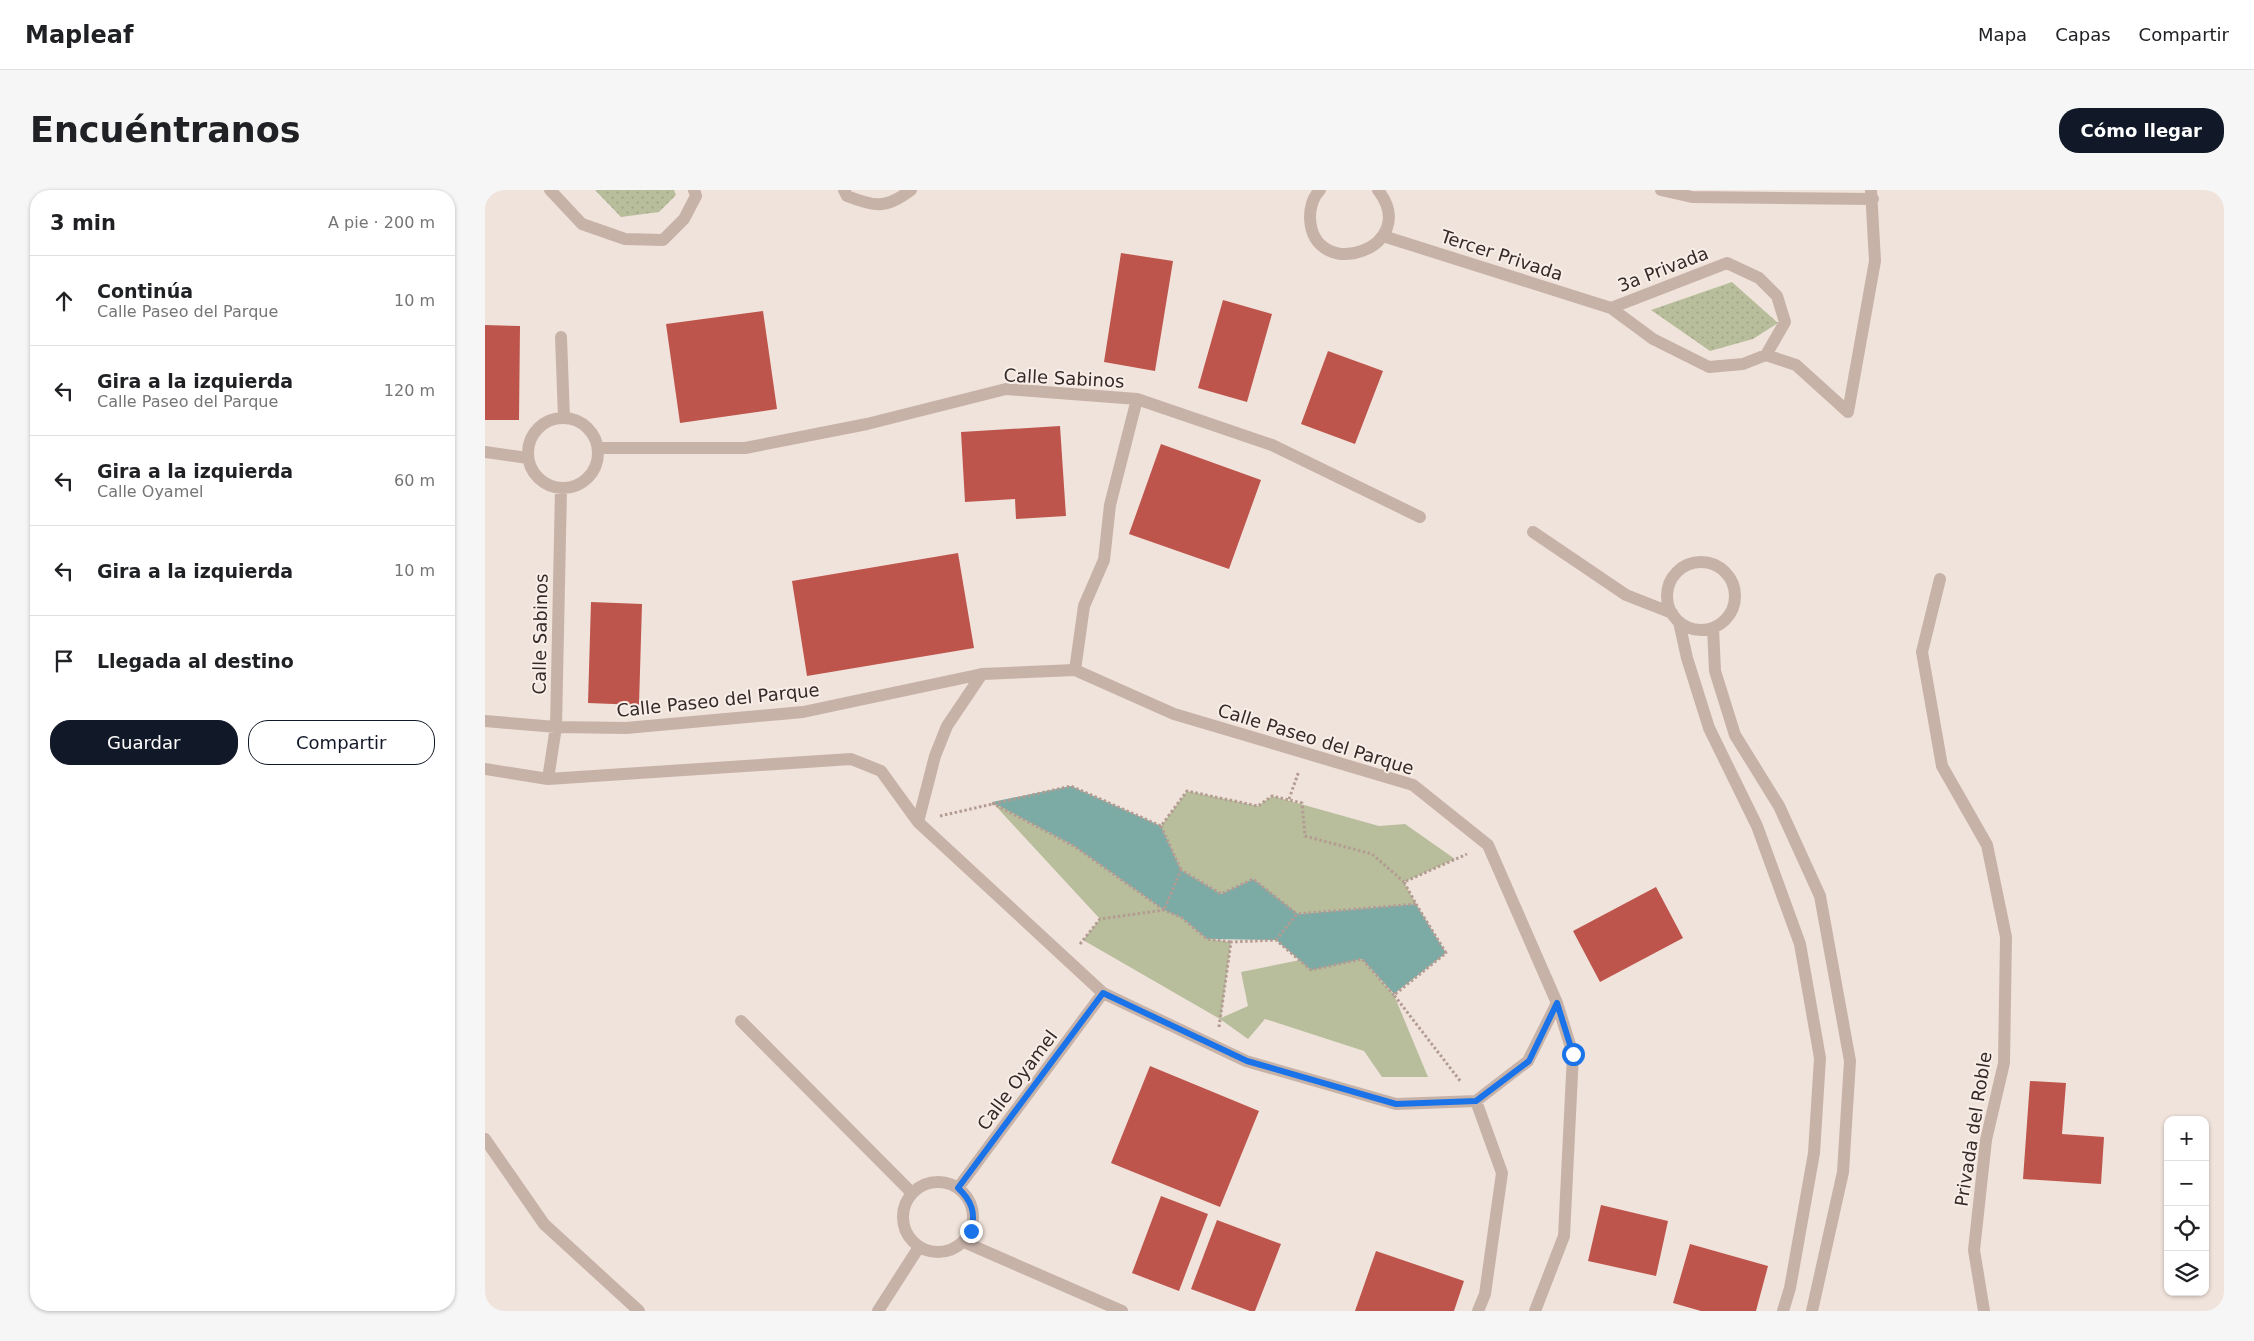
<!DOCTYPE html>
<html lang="es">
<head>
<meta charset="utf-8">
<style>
	:root { --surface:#fff; --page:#f6f6f6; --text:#202124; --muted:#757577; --line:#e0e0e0; --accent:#111827 }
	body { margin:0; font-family:"DejaVu Sans",sans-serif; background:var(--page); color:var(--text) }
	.controls { position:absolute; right:15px; bottom:15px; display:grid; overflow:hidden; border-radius:10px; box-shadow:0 1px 4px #0004 }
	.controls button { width:45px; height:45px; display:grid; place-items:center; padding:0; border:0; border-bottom:1px solid var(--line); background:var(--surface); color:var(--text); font:25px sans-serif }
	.stop { position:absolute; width:15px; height:15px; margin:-11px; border:4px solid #1a73e8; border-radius:50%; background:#fff }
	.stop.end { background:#1a73e8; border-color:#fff; box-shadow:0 1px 5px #0008 }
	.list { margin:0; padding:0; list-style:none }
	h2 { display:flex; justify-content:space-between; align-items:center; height:65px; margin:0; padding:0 20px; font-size:21px }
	h2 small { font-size:16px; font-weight:400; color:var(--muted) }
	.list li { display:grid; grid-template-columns:32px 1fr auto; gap:15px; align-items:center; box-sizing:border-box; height:90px; padding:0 20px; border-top:1px solid var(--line) }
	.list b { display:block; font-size:19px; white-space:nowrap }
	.list p { margin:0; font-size:16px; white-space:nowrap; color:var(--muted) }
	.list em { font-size:16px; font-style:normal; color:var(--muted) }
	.actions { display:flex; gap:10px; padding:15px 20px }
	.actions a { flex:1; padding:11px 0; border:1px solid var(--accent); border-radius:20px; text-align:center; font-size:18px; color:var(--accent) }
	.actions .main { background:var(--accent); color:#fff }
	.icon { flex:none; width:28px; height:28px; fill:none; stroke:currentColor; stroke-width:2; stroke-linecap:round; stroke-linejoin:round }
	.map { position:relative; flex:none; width:1739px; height:1121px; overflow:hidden; border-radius:20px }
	header { display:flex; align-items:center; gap:30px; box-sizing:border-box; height:70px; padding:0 25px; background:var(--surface); border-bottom:1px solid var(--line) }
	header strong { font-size:24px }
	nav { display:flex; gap:28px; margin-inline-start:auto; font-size:18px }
	.intro { display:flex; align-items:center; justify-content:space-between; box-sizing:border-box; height:120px; padding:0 30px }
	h1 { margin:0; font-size:35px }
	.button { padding:12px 22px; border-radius:20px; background:var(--accent); color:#fff; font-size:18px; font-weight:700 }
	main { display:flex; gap:30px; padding:0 30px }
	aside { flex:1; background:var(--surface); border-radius:20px; box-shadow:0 1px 4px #0004 }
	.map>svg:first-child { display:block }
	.grass { fill:#b8be9c }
	.park { fill:url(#park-dots) }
	.water { fill:#7caba6 }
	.building { fill:#be554c }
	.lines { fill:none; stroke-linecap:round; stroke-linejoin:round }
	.path { stroke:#b39b92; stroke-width:3; stroke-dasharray:2.5 2.5; stroke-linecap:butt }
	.street { stroke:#c7b2a8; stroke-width:12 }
	.route { stroke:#1a73e8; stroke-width:6 }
	.labels { text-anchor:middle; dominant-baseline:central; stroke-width:4; stroke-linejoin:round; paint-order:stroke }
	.street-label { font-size:18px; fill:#352a28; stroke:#f8eee7 }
</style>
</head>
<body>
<header>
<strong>Mapleaf</strong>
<nav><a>Mapa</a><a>Capas</a><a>Compartir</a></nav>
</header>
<div class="intro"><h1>Encuéntranos</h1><a class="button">Cómo llegar</a></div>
<main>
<aside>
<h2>3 min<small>A pie · 200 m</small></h2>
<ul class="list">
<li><svg class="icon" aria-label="ahead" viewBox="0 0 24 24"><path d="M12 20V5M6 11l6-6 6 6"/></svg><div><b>Continúa</b><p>Calle Paseo del Parque</p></div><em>10 m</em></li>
<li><svg class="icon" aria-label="left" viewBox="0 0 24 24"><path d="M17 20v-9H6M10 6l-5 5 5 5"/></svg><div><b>Gira a la izquierda</b><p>Calle Paseo del Parque</p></div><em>120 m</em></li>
<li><svg class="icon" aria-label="left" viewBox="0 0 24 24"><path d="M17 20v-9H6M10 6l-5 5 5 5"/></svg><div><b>Gira a la izquierda</b><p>Calle Oyamel</p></div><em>60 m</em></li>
<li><svg class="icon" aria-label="left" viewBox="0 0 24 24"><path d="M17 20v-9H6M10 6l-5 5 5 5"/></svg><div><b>Gira a la izquierda</b></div><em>10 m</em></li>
<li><svg class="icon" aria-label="arrive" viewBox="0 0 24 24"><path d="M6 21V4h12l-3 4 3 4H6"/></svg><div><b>Llegada al destino</b></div></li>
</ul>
<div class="actions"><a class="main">Guardar</a><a>Compartir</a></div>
</aside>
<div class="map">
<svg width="1739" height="1121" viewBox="0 0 1739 1121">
	<defs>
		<pattern id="park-dots" width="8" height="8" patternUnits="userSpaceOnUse" patternTransform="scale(1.25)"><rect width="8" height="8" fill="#b8be9c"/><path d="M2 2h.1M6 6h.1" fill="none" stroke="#9fa386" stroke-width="1.8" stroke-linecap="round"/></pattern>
	</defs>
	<rect width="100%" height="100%" fill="#f0e3db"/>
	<path class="grass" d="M702,601L773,616L787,606L894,636L920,634L970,669L919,692L931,714L812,724L768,689L736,704L696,680L676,636Z
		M507,612L589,656L679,720L697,728L722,749L746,752L736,828L763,816L756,782L815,770L826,779L877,769L909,805L943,887H897L879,861L780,829L763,849L735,829L598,750L615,729Z"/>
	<path class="park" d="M110,0H189L191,5L174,22L136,27Z
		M1247,92L1293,133L1268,149L1225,161L1166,120Z"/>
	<path class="water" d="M586,596L676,636L696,680L736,704L768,689L813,724L931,714L961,763L909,804L877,769L826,780L791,750L722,749L697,728L679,720L589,656L507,612Z"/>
	<path class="building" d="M636,63L688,71L670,181L619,172Z
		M738,110L787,124L762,212L713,198Z
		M278,121L292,219L195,233L181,134Z
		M0,135L35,136L34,230H0Z
		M843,161L898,181L870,254L816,234Z
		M575,236L581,326L531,329L530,309L480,312L476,242Z
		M676,254L776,290L744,379L644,344Z
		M473,363L489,458L322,486L307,391Z
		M106,412L157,414L154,515L103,513Z
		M1171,697L1198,748L1115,792L1088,741Z
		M665,876L774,921L735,1017L626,973Z
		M1545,891L1581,893L1577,944L1619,947L1616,994L1538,989Z
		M676,1006L723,1024L694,1101L647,1083Z
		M1116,1015L1183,1031L1171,1086L1103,1071Z
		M732,1030L796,1054L770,1121H765L706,1099Z
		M1205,1054L1283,1076L1271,1121H1216L1188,1113Z
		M891,1061L979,1091L969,1121H870Z"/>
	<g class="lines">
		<path class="path" d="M804,609L814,581
			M507,613L589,656L679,720L696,680L736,704L768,689L812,724
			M455,626L586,596L676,636L702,601L773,616L787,606L817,613L820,646L887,664L919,692
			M676,636L696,680
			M931,714L961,763L909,805L976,892
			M791,750L812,724L931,714L919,692L982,664
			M595,754L615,729L679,720L697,728L722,749L746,752
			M734,837L746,752L791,750L826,780L877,769L909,805"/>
		<path class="street" d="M65,0L97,34L140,49L178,50L199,29L211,6L209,0
			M359,0L362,6C390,17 401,19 426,0
			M835,0C828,7 825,18 825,28C828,95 938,58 893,0
			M1176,0L1207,7L1388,9
			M898,46L1126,118L1168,149L1224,177L1258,174L1281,165L1300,132L1292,106L1274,88L1242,73L1126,118
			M76,147L79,228
			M1281,165L1311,175L1363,222
			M1363,222L1390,71L1386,0
			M43 263a35 35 0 1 1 70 0a35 35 0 1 1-70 0Z
			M113,258H260L382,234L521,199L652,209L787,255L935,327
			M0,262L43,268
			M1048,342L1141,405L1187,423
			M1182 406a34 34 0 1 1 68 0a34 34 0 1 1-68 0Z
			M1455,389L1437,462L1457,576L1502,655L1521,747L1519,873L1501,950L1489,1060L1499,1121
			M1194,432L1202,468L1224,538L1272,636L1315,754L1335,868L1329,963L1305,1098L1298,1121
			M1228,438L1230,481L1250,545L1294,616L1335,706L1365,871L1358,982L1327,1121
			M590,480L599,416L619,370L625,315L652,209
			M0,531L71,537L141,538L318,522L497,484L590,480L689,524L928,595L1003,655L1072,813L1088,864L1079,1046L1050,1121
			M0,579L63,589L366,569L396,581L433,632L618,803L761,871L911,914L991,911L1043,871L1072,813
			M63,589L71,537L76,299
			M433,632L450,566L462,536L497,484
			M256,831L427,1003
			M991,911L1017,983L1000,1104L993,1121
			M0,949L59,1034L154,1121
			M418 1027a35 35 0 1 1 70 0a35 35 0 1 1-70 0Z
			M473,998L618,803
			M479,1052L637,1121
			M393,1121L434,1057"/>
	</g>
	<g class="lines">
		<path class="route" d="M486,1041C491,1023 487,1011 473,998L618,803L762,871L911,914L991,911L1044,871L1072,813L1088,864"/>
	</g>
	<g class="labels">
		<g class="street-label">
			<text transform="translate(1017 65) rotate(18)">Tercer Privada</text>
			<text transform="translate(1178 79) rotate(-21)">3a Privada</text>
			<text transform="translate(579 188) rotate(3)">Calle Sabinos</text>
			<text transform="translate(55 444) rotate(-89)">Calle Sabinos</text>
			<text transform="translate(233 510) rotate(-6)">Calle Paseo del Parque</text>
			<text transform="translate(831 549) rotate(17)">Calle Paseo del Parque</text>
			<text transform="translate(532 890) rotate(-53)">Calle Oyamel</text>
			<text transform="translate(1488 939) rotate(-81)">Privada del Roble</text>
		</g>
	</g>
</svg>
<div class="controls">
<button>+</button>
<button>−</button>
<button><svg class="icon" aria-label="locate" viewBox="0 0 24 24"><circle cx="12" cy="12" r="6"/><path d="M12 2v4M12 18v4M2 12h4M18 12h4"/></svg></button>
<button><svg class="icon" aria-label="layers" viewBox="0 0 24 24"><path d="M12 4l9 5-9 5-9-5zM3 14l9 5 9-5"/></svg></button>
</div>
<div class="stop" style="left:1088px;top:864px"></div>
<div class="stop end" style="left:486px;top:1041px"></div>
</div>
</main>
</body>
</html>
